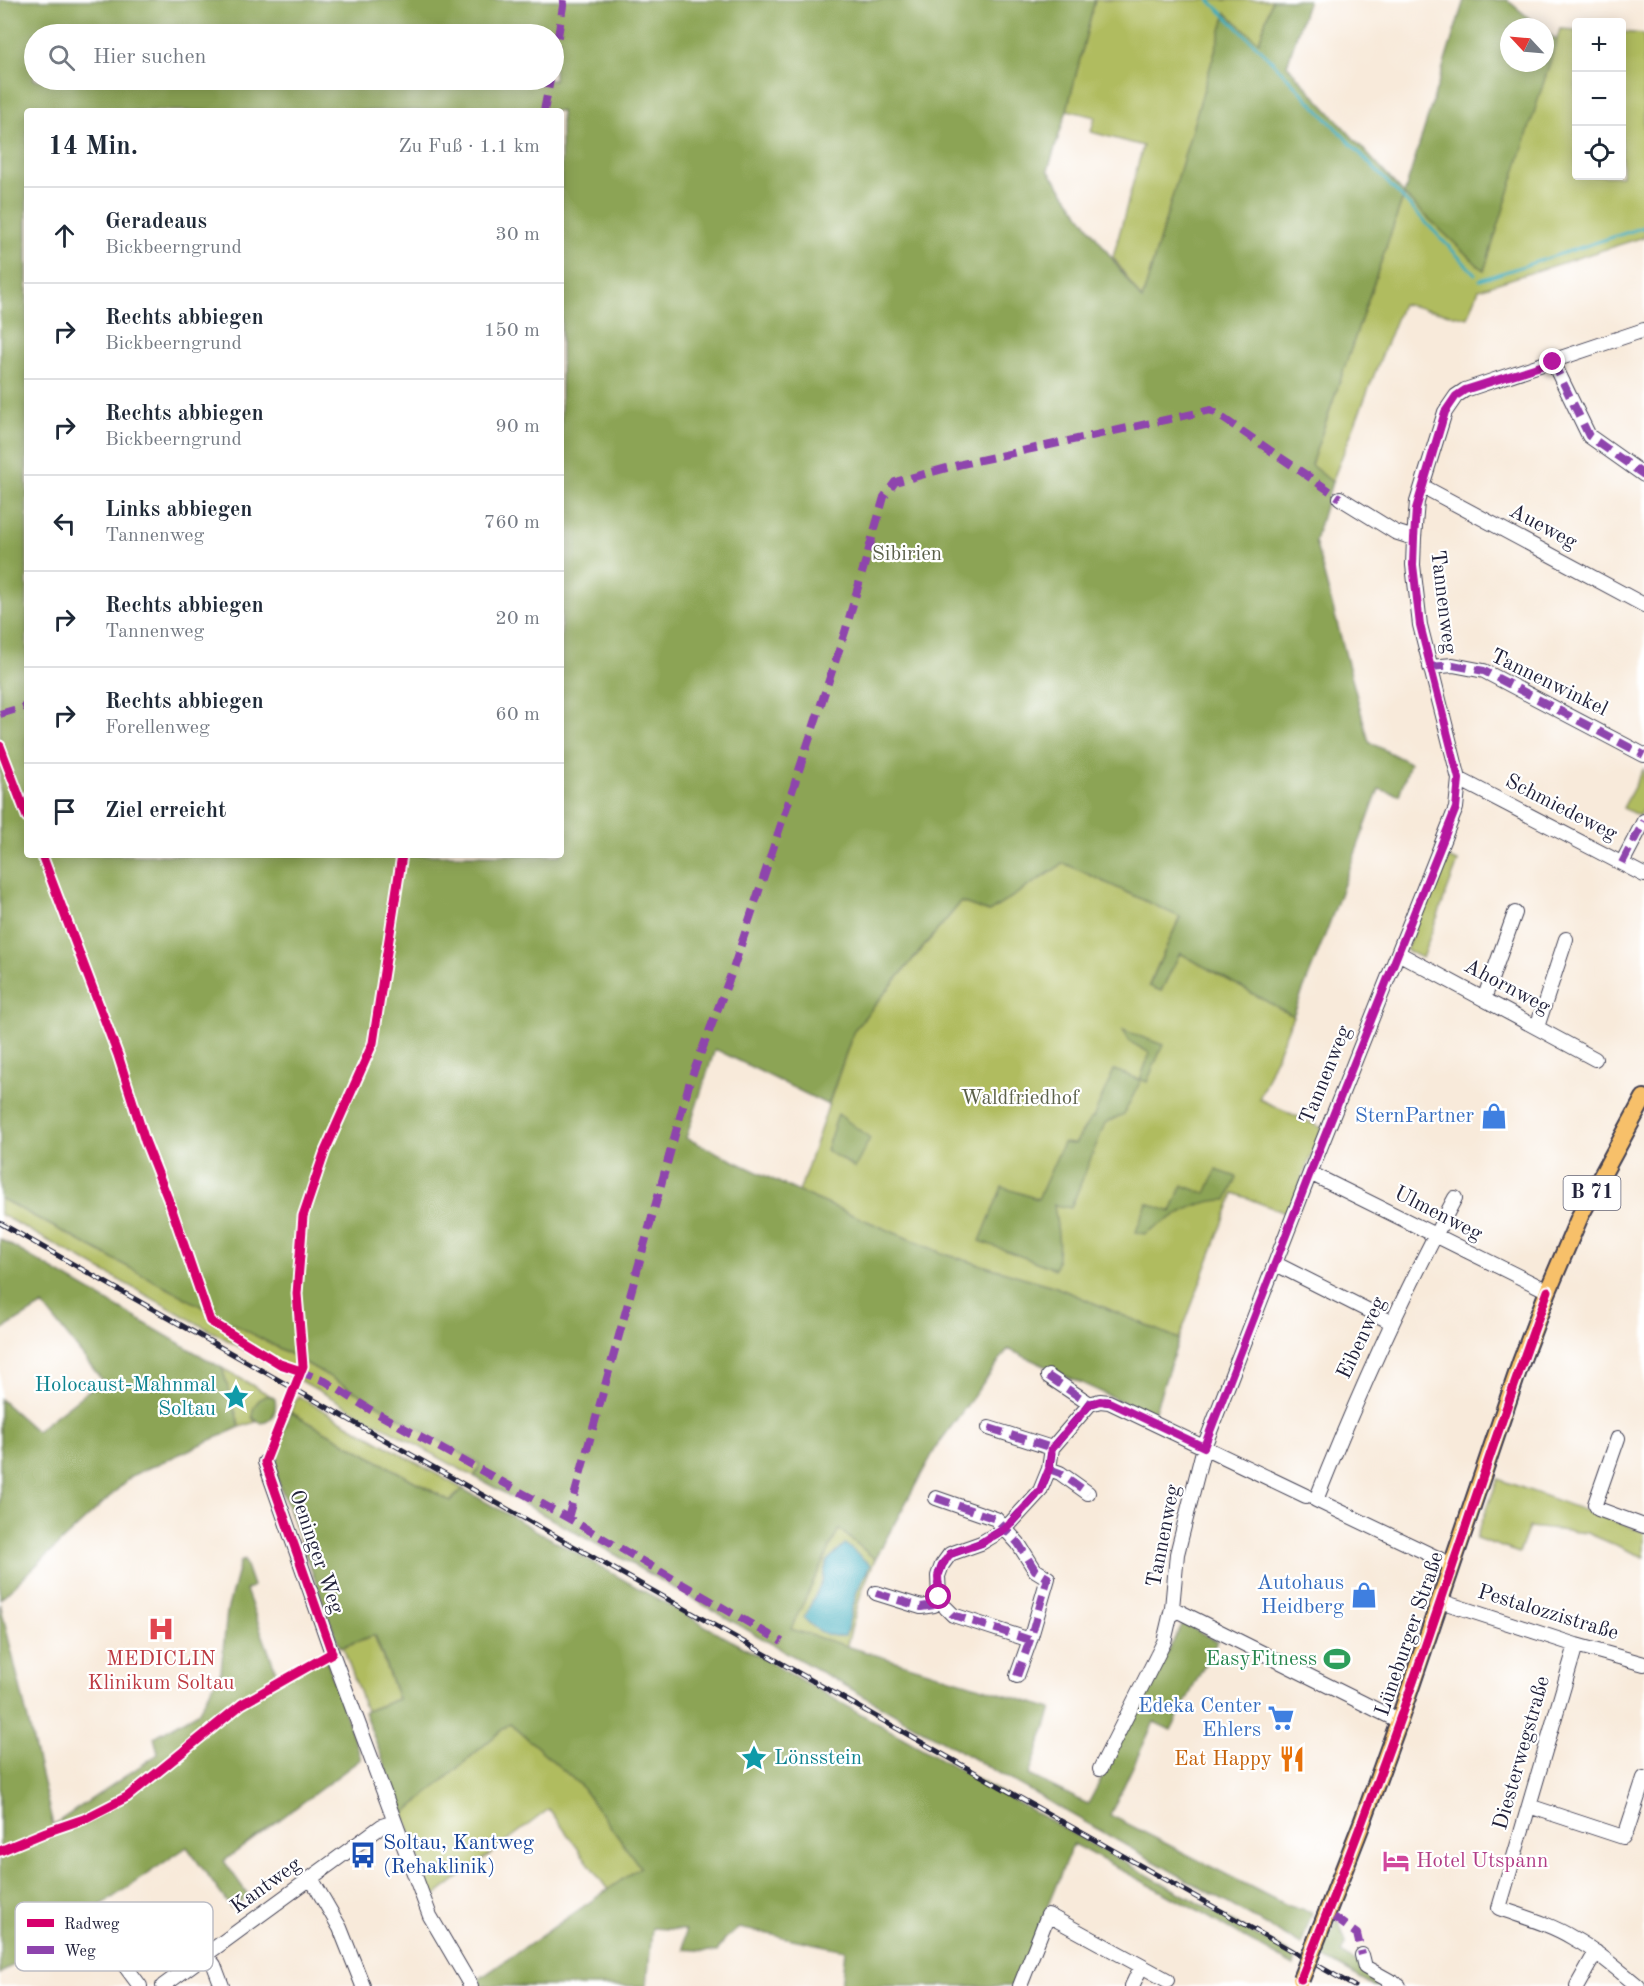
<!DOCTYPE html>
<html lang="de">
<head>
<meta charset="utf-8">
<style>
	:root { --surface:#fff; --page:#f2f2f3; --text:#1f2937; --muted:#747a83; --line:#e0e1e3 }
	body { margin:0; font-family:"Old Standard TT",serif; background:var(--page); color:var(--text) }
	.controls { position:absolute; right:18px; top:18px; display:grid; overflow:hidden; border-radius:6px; box-shadow:0 3px 15px #0003 }
	.controls button { width:54px; height:54px; display:grid; place-items:center; padding:0; border:0; border-bottom:2px solid var(--line); background:var(--surface); color:var(--text); font:30px sans-serif }
	.compass { position:absolute; left:1500px; top:18px; width:54px; height:54px; border-radius:50%; background:var(--surface); box-shadow:0 3px 15px #0003; rotate:296deg }
	.stop { position:absolute; width:18px; height:18px; margin:-14px; border:4px solid #b5179e; border-radius:50%; background:#fff }
	.stop.end { background:#b5179e; border-color:#fff; box-shadow:0 2px 6px #0008 }
	.list { margin:0; padding:0; list-style:none }
	h2 { display:flex; justify-content:space-between; align-items:center; height:78px; margin:0; padding:0 24px; font-size:26px }
	h2 small { font-size:20px; font-weight:400; color:var(--muted) }
	.list li { display:grid; grid-template-columns:39px 1fr auto; gap:18px; align-items:center; box-sizing:border-box; height:96px; padding:0 24px; border-top:2px solid var(--line) }
	.list b { display:block; font-size:22px; white-space:nowrap }
	.list p { margin:0; font-size:20px; white-space:nowrap; color:var(--muted) }
	.list em { font-size:20px; font-style:normal; color:var(--muted) }
	.icon { flex:none; width:33px; height:33px; fill:none; stroke:currentColor; stroke-width:2; stroke-linecap:round; stroke-linejoin:round }
	.map { position:relative; flex:none; width:1644px; height:1986px; overflow:hidden }
	.search { position:absolute; background:var(--surface); box-shadow:0 3px 15px #0003; left:24px; top:24px; width:540px; height:66px; display:flex; align-items:center; gap:15px; box-sizing:border-box; padding:0 21px; border-radius:33px; color:var(--muted); font-size:22px }
	.panel { position:absolute; background:var(--surface); box-shadow:0 3px 15px #0003; left:24px; top:108px; width:540px; height:750px; border-radius:6px }
	.map>svg:first-child { display:block }
	.green { fill:#b0bc5e; stroke:#696f4c; stroke-width:1.5; fill-rule:evenodd }
	.forest { fill:#8ca455; stroke:#576348; stroke-width:1.5; fill-rule:evenodd }
	.water { fill:#3eacbc; stroke:#30677c; stroke-width:1.5 }
	.lines { fill:none; stroke-linecap:round; stroke-linejoin:round }
	.stream { stroke:#3eacbc; stroke-width:3 }
	.minor-casing { stroke:#424053; stroke-width:16 }
	.major-casing { stroke:#424053; stroke-width:20 }
	.minor { stroke:#fff; stroke-width:14 }
	.major { stroke:#f7c06b; stroke-width:16 }
	.rail-casing { stroke:#22223b; stroke-width:5 }
	.rail { stroke:#fff; stroke-width:3; stroke-dasharray:9; stroke-linecap:butt }
	.major-bridge-casing { stroke:#424053; stroke-width:20; stroke-linecap:butt }
	.major-bridge { stroke:#f7c06b; stroke-width:16 }
	.quiet { stroke:#8e44ad; stroke-width:8; stroke-dasharray:15 8; stroke-linecap:butt }
	.cycleway-casing { stroke:#fff; stroke-width:13 }
	.cycleway { stroke:#d6006c; stroke-width:9 }
	.route { stroke:#b5179e; stroke-width:8 }
	.labels { text-anchor:middle; dominant-baseline:central; stroke-width:4.5; stroke-linejoin:round; paint-order:stroke }
	.shield { fill:#fff; stroke:#646476; stroke-width:1.5 }
	.shield-label { font-size:20px; font-weight:bold; fill:#22223b }
	.street-label { font-size:21px; fill:#22223b; stroke:#fff }
	.park-label { font-size:21px; fill:#5b6049; stroke:#fff }
	.shop-label { font-size:21px; fill:#366cbe; stroke:#fff; text-anchor:end }
	.culture-label { font-size:21px; fill:#0d838f; stroke:#fff; text-anchor:end }
	.health-label { font-size:21px; fill:#be3a42; stroke:#fff }
	.leisure-label { font-size:21px; fill:#27864d; stroke:#fff; text-anchor:end }
	.food-label { font-size:21px; fill:#c56008; stroke:#fff; text-anchor:end }
	.transit-label { font-size:21px; fill:#164399; stroke:#fff; text-anchor:start }
	.hotel-label { font-size:21px; fill:#b23c85; stroke:#fff; text-anchor:start }
	.key { fill:#fff; stroke:#bdbdc4; stroke-width:1.5 }
	.key-label { font-size:16px; fill:#22223b }
</style>
</head>
<body>
<div class="map">
<svg width="1644" height="1986" viewBox="0 0 1644 1986">
	<rect width="100%" height="100%" fill="#fff"/>
	<filter id="ink" filterUnits="userSpaceOnUse"><feTurbulence type="fractalNoise" baseFrequency=".0167" numOctaves="2"/><feDisplacementMap in="SourceGraphic" scale="12" xChannelSelector="R" yChannelSelector="G"/><feConvolveMatrix kernelMatrix="1 2 1 2 8 2 1 2 1" color-interpolation-filters="sRGB"/></filter>
	<filter id="wash" filterUnits="userSpaceOnUse"><feTurbulence type="fractalNoise" baseFrequency=".008" numOctaves="4" result="noise"/><feDisplacementMap in="SourceGraphic" scale="24" xChannelSelector="R" yChannelSelector="G"/><feGaussianBlur stdDeviation="1.35" result="paint"/><feColorMatrix in="noise" values="0 0 0 0 0 0 0 0 0 0 0 0 0 0 0 0 0 1.4 0 .05"/><feComposite in="paint" operator="in"/></filter>
	<g filter="url(#wash)">
		<rect width="100%" height="100%" fill="#f8eada"/>
		<path class="green" d="M1095,0H1272L1259,42L1226,14L1142,300L1113,257L1143,146L1091,132L1095,117L1067,110Z
			M1560,29L1576,30V176H1622V32L1644,34V237L1479,289L1468,318L1402,304L1332,482L1311,465L1404,195L1484,271Z
			M1644,768V806L1639,816L1623,808Z
			M1442,856L1458,862L1422,958L1406,950Z
			M1064,863L1180,917L1149,985L1161,991L1180,953L1293,1016L1259,1099L1322,1128L1288,1214L1234,1193L1179,1339L1056,1287L944,1254L799,1192L854,1030L961,902L989,912Z
			M0,1198L299,1359L480,1464L474,1477L0,1214Z
			M222,1368L271,1396L268,1395L252,1418L256,1422L240,1427Z
			M298,1396L463,1489L450,1501L290,1412Z
			M1498,1479L1644,1532V1557L1587,1533L1529,1527L1519,1553L1476,1538Z
			M839,1529L875,1559L861,1593L846,1648L790,1630ZM827,1561L870,1565L857,1591L845,1636L804,1618L822,1582Z
			M374,1635L398,1699L366,1711L343,1647Z
			M510,1723L580,1785L641,1868L608,1890L549,1809L432,1898L404,1814Z"/>
		<path class="forest" d="M0,0H1095L1067,110L1048,170L1142,300L1226,13L1259,42L1272,0H1308L1287,65L1404,194L1464,0H1507L1540,27H1509V63H1545V31L1557,40L1484,271L1404,195L1311,465L1332,482L1315,541L1369,742L1410,763L1399,795L1379,789L1327,930L1293,1016L1180,953L1161,991L1149,986L1180,917L1064,863L989,912L961,902L854,1030L828,1105L715,1049L686,1138L799,1192L944,1254L1056,1287L1179,1339L1153,1416L1008,1349L937,1446L875,1559L839,1529L791,1629L1052,1709L1029,1775L1088,1804L1183,1623L1217,1641L1171,1730L1154,1722L1110,1815L1286,1905L1312,1913L1301,1945L600,1546L475,1477L480,1464L299,1359L0,1198ZM34,34H554V80H34ZM27,111H561V855H27Z
			M1123,1030L1163,1045L1147,1082L1140,1079L1150,1053L1130,1042Z
			M1114,1070L1141,1080L1124,1114L1105,1123L1071,1208L1054,1205C1057,1226 1062,1249 1055,1269L980,1241L1002,1187L1038,1199L1063,1143L1075,1144L1090,1119L1093,1118Z
			M838,1114L870,1138L855,1168L826,1150Z
			M1216,1170L1237,1177L1227,1200C1196,1199 1170,1219 1144,1234L1136,1232L1147,1203L1171,1212L1182,1185L1206,1194Z
			M0,1239L222,1368L240,1427L133,1475L0,1599V1399L36,1431L102,1380L43,1305L0,1331Z
			M265,1396H271L275,1399C277,1411 273,1422 261,1423C245,1418 255,1401 265,1396Z
			M290,1412L450,1501L463,1489L1077,1836L1296,1957L1294,1966L1196,1910L1073,1844L1015,1986H841L845,1950L739,1928L725,1939L717,1952L684,1949L685,1930L652,1928L647,1986H477L475,1982L640,1867L580,1785L510,1723L404,1814L364,1712L398,1699L375,1635L340,1647L273,1467L274,1457Z
			M244,1560L253,1586L246,1590L277,1674L325,1655L361,1759L224,1861L249,1896L231,1908L187,1847L0,1974V1603L53,1825L158,1754L154,1737L198,1712L221,1671L227,1611L240,1562Z
			M1337,1918L1346,1942L1341,1953L1396,1986H1374L1321,1956Z"/>
		<path class="water" d="M845,1544L870,1565L857,1591L845,1636C828,1638 815,1630 804,1618L822,1582L827,1561Z"/>
		<g class="lines">
			<path class="stream" d="M1209,0L1264,53L1475,274
				M1480,280L1644,227"/>
		</g>
	</g>
	<g filter="url(#ink)">
		<g class="lines">
			<g class="minor-casing">
				<path id="minor" d="M1553,362L1589,436L1644,475
					M1422,486L1644,605
					M1340,498L1395,532L1414,538
					M1430,667L1453,665L1484,671L1644,755
					M1459,779L1644,875
					M1622,863L1644,821
					M1398,953L1595,1059
					M1484,999L1515,913
					M1537,1027L1566,939
					M1310,1173L1548,1291
					M1276,1264L1391,1322
					M1048,1376L1090,1404
					M989,1428L1052,1448
					M1618,1438L1595,1504L1598,1509L1644,1526
					M265,1462L332,1653L430,1916L471,1986
					M1049,1469L1060,1473L1088,1493
					M936,1498L996,1519L1018,1543L1035,1570L1048,1578L1030,1640L953,1615L946,1608
					M1452,1565L1316,1500C1357,1397 1402,1296 1455,1198
					M876,1593L921,1607L934,1605
					M939,1597L938,1576L942,1565L950,1554L981,1543L1006,1528L1040,1491L1049,1469L1052,1448L1090,1404L1100,1401L1109,1402L1306,1496
					M1440,1601L1576,1645L1644,1664
					M1172,1608L1399,1721
					M1576,1645L1499,1908C1524,1917 1550,1924 1573,1938C1597,1951 1617,1969 1638,1986
					M1017,1676L1030,1640
					M1100,1769L1164,1642L1172,1608L1177,1554L1204,1447L1310,1173L1456,808L1459,779L1420,625L1413,565L1414,538L1417,502L1445,412L1456,396L1465,390L1644,330
					M1529,1806L1623,1837L1627,1830L1644,1778
					M311,1878L340,1928L363,1986
					M97,1928L140,1986
					M206,1955L214,1965L222,1986
					M1362,1955L1365,1967L1399,1986
					M163,1986L382,1826L394,1822
					M1020,1986L1048,1915L1167,1980
					M1132,1986L1141,1967
					M1577,1986L1596,1952"/>
			</g>
			<g class="major-casing">
				<path id="major" d="M1314,1946L1362,1823L1399,1721L1521,1362L1548,1291L1580,1216L1644,1098"/>
			</g>
			<use href="#minor" class="minor"/>
			<use href="#major" class="major"/>
			<g class="rail-casing">
				<path id="rail" d="M0,1223L1354,1986"/>
			</g>
			<use href="#rail" class="rail"/>
			<g class="major-bridge-casing">
				<path id="major-bridge" d="M1301,1979L1314,1946"/>
			</g>
			<use href="#major-bridge" class="major-bridge"/>
			<path class="quiet" d="M554,60L564,0
				M544,111L550,80
				M1553,362L1589,436L1644,475
				M1430,667L1453,665L1484,671L1644,755
				M0,714L27,706
				M1622,863L1644,821
				M298,1371L325,1381L369,1409L568,1518L782,1642
				M1048,1376L1090,1404
				M989,1428L1052,1448
				M1049,1469L1060,1473L1088,1493
				M936,1498L996,1519L1018,1543L1035,1570L1048,1578L1030,1640L953,1615L946,1608
				M568,1518L690,1081L732,972L845,632L884,497L895,482L962,464L1211,410L1340,498
				M876,1593L921,1607L934,1605
				M939,1597L938,1576L942,1565L950,1554L981,1543L1006,1528L1040,1491L1049,1469L1052,1448L1090,1404L1100,1401L1109,1402
				M1017,1676L1030,1640
				M1334,1917L1357,1934L1362,1955"/>
			<g class="cycleway-casing">
				<path id="cycleway" d="M0,746L27,817
					M42,855L118,1055L145,1141L170,1204L210,1321L280,1364L301,1371
					M0,1851L46,1832L84,1819L127,1797L242,1704L332,1653L265,1462L303,1366L297,1294L303,1216L325,1151L373,1043L402,855
					M1301,1979C1340,1881 1378,1782 1413,1682C1458,1552 1500,1421 1548,1291"/>
			</g>
			<use href="#cycleway" class="cycleway"/>
		</g>
	</g>
	<g class="lines" filter="url(#ink)">
		<path class="route" d="M939,1597L938,1576L942,1565L950,1554L981,1543L1006,1528L1040,1491L1049,1469L1052,1448L1090,1404L1100,1401L1109,1402L1204,1447L1310,1173L1456,808L1459,779L1420,625L1413,565L1414,538L1416,509L1445,412L1456,396L1465,390L1553,362"/>
	</g>
	<defs>
		<g id="shop-bare" transform="scale(2.07)"><path d="M-5-2.5h2.3a2.7 3.5 0 0 1 5.4 0H5L5.5 6h-11ZM-1.5-2.5h3a1.5 2.3 0 0 0-3 0Z" fill="#3f7fe0" stroke="#fff" stroke-width="2.5" paint-order="stroke"/></g>
		<g id="sight-bare" transform="scale(2.07)"><path d="M0-6L1.8-2.2L6-1.7L2.9 1.2L3.7 5.4L0 3.3L-3.7 5.4L-2.9 1.2L-6-1.7L-1.8-2.2Z" fill="#0f9aa8" stroke="#fff" stroke-width="2.5" paint-order="stroke"/></g>
		<g id="hospital-bare" transform="scale(2.07)"><path d="M-5-5h3v3.5h4V-5h3V5h-3V1.5h-4V5h-3Z" fill="#e0444e" stroke="#fff" stroke-width="2.5" paint-order="stroke"/></g>
		<g id="stadium-bare" transform="scale(2.07)"><path d="M0-5a6.5 5 0 1 0 0 10a6.5 5 0 1 0 0-10ZM-3.5-1.8h7v3.6h-7Z" fill="#2e9e5b" stroke="#fff" stroke-width="2.5" paint-order="stroke"/></g>
		<g id="supermarket-bare" transform="scale(2.07)"><path d="M-6-5.5h2.5l.6 2H6L4.5 2H-2.5L-4.4-4H-6ZM-1.5 3.2a1.3 1.3 0 1 0 .1 0ZM3 3.2a1.3 1.3 0 1 0 .1 0Z" fill="#3f7fe0" stroke="#fff" stroke-width="2.5" paint-order="stroke"/></g>
		<g id="restaurant-bare" transform="scale(2.07)"><path d="M-5-6h1v4h1v-4h1v4h1v-4h1v5L-1.5 .5V6h-2V.5L-5-1ZM5-6V6H3V1.5H1.5Q1.5-4 5-6Z" fill="#e8710a" stroke="#fff" stroke-width="2.5" paint-order="stroke"/></g>
		<g id="bus-bare" transform="scale(2.07)"><path d="M-5-6H5V4H4V6H2V4H-2V6H-4V4H-5ZM-3.5-4V0h7V-4ZM-3.5 1.2v1.5H-2V1.2ZM2 1.2v1.5H3.5V1.2Z" fill="#1a4fb4" stroke="#fff" stroke-width="2.5" paint-order="stroke"/></g>
		<g id="hotel-bare" transform="scale(2.07)"><path d="M-6-4.5h1.5V1H6V5H4.5V3h-9V5H-6ZM-4 0a1.8 1.8 0 1 1 3.6 0ZM.5 0V-2.5h3Q6-2.5 6 0Z" fill="#d1479c" stroke="#fff" stroke-width="2.5" paint-order="stroke"/></g>
	</defs>
	<g fill-rule="evenodd">
		<use href="#shop-bare" x="1494" y="1116"/>
		<use href="#sight-bare" x="236" y="1397"/>
		<use href="#shop-bare" x="1364" y="1595"/>
		<use href="#hospital-bare" x="161" y="1629"/>
		<use href="#stadium-bare" x="1337" y="1659"/>
		<use href="#supermarket-bare" x="1281" y="1718"/>
		<use href="#sight-bare" x="754" y="1758"/>
		<use href="#restaurant-bare" x="1292" y="1759"/>
		<use href="#bus-bare" x="363" y="1855"/>
		<use href="#hotel-bare" x="1396" y="1861"/>
	</g>
	<g class="labels">
		<rect class="shield" x="1563.5" y="1176" width="57" height="34" rx="4.5"/>
		<g class="shield-label">
			<text x="1592" y="1193">B 71</text>
		</g>
		<g class="street-label">
			<text transform="translate(1543 527) rotate(28)">Aueweg</text>
			<text transform="translate(1443 602) rotate(83)">Tannenweg</text>
			<text transform="translate(1549 683) rotate(26)">Tannenwinkel</text>
			<text transform="translate(1561 808) rotate(27)">Schmiedeweg</text>
			<text transform="translate(1507 987) rotate(28)">Ahornweg</text>
			<text transform="translate(1326 1075) rotate(-68)">Tannenweg</text>
			<text transform="translate(1438 1214) rotate(27)">Ulmenweg</text>
			<text transform="translate(1362 1338) rotate(-65)">Eibenweg</text>
			<text transform="translate(1164 1536) rotate(-79)">Tannenweg</text>
			<text transform="translate(316 1552) rotate(71)">Oeninger Weg</text>
			<text transform="translate(1548 1613) rotate(17)">Pestalozzistraße</text>
			<text transform="translate(1410 1634) rotate(-71)">Lüneburger Straße</text>
			<text transform="translate(1522 1753) rotate(-74)">Diesterwegstraße</text>
			<text transform="translate(266 1886) rotate(-36)">Kantweg</text>
		</g>
		<g class="park-label">
			<text x="907" y="554">Sibirien</text>
			<text x="1020" y="1098">Waldfriedhof</text>
		</g>
		<g class="shop-label">
			<text x="1474" y="1116">SternPartner</text>
			<text x="1344" y="1583">Autohaus<tspan x="1344" dy="24">Heidberg</tspan></text>
			<text x="1261" y="1706">Edeka Center<tspan x="1261" dy="24">Ehlers</tspan></text>
		</g>
		<g class="culture-label">
			<text x="216" y="1385">Holocaust-Mahnmal<tspan x="216" dy="24">Soltau</tspan></text>
			<text x="774" y="1758" text-anchor="start">Lönsstein</text>
		</g>
		<g class="health-label">
			<text x="161" y="1659">MEDICLIN<tspan x="161" dy="24">Klinikum Soltau</tspan></text>
		</g>
		<g class="leisure-label">
			<text x="1317" y="1659">EasyFitness</text>
		</g>
		<g class="food-label">
			<text x="1272" y="1759">Eat Happy</text>
		</g>
		<g class="transit-label">
			<text x="383" y="1843">Soltau, Kantweg<tspan x="383" dy="24">(Rehaklinik)</tspan></text>
		</g>
		<g class="hotel-label">
			<text x="1416" y="1861">Hotel Utspann</text>
		</g>
	</g>
	<rect x="15" y="1902" width="198" height="69" rx="9" class="key"/>
	<rect x="27" y="1919" width="27" height="8" fill="#d6006c"/>
	<rect x="27" y="1946" width="27" height="8" fill="#8e44ad"/>
	<g class="key-label">
		<text x="64" y="1929">Radweg</text>
		<text x="64" y="1956">Weg</text>
	</g>
</svg>
<div class="controls">
<button>+</button>
<button>−</button>
<button><svg class="icon" aria-label="locate" viewBox="0 0 24 24"><circle cx="12" cy="12" r="6"/><path d="M12 2v4M12 18v4M2 12h4M18 12h4"/></svg></button>
</div>
<svg class="compass" viewBox="-18 -18 36 36"><path d="M0-13l5 13h-10z" fill="#e53935"/><path d="M0 13l5-13h-10z" fill="#747a83"/></svg>
<div class="stop" style="left:939px;top:1597px"></div>
<div class="stop end" style="left:1553px;top:362px"></div>
<div class="search"><svg class="icon" aria-label="search" viewBox="0 0 24 24"><circle cx="10" cy="10" r="6"/><path d="M15 15l6 6"/></svg>Hier suchen</div>
<section class="panel">
<h2>14 Min.<small>Zu Fuß · 1.1 km</small></h2>
<ul class="list">
<li><svg class="icon" aria-label="ahead" viewBox="0 0 24 24"><path d="M12 20V5M6 11l6-6 6 6"/></svg><div><b>Geradeaus</b><p>Bickbeerngrund</p></div><em>30 m</em></li>
<li><svg class="icon" aria-label="right" viewBox="0 0 24 24"><path d="M7 20v-9h11M14 6l5 5-5 5"/></svg><div><b>Rechts abbiegen</b><p>Bickbeerngrund</p></div><em>150 m</em></li>
<li><svg class="icon" aria-label="right" viewBox="0 0 24 24"><path d="M7 20v-9h11M14 6l5 5-5 5"/></svg><div><b>Rechts abbiegen</b><p>Bickbeerngrund</p></div><em>90 m</em></li>
<li><svg class="icon" aria-label="left" viewBox="0 0 24 24"><path d="M17 20v-9H6M10 6l-5 5 5 5"/></svg><div><b>Links abbiegen</b><p>Tannenweg</p></div><em>760 m</em></li>
<li><svg class="icon" aria-label="right" viewBox="0 0 24 24"><path d="M7 20v-9h11M14 6l5 5-5 5"/></svg><div><b>Rechts abbiegen</b><p>Tannenweg</p></div><em>20 m</em></li>
<li><svg class="icon" aria-label="right" viewBox="0 0 24 24"><path d="M7 20v-9h11M14 6l5 5-5 5"/></svg><div><b>Rechts abbiegen</b><p>Forellenweg</p></div><em>60 m</em></li>
<li><svg class="icon" aria-label="arrive" viewBox="0 0 24 24"><path d="M6 21V4h12l-3 4 3 4H6"/></svg><div><b>Ziel erreicht</b></div></li>
</ul>
</section>
</div>
</body>
</html>
